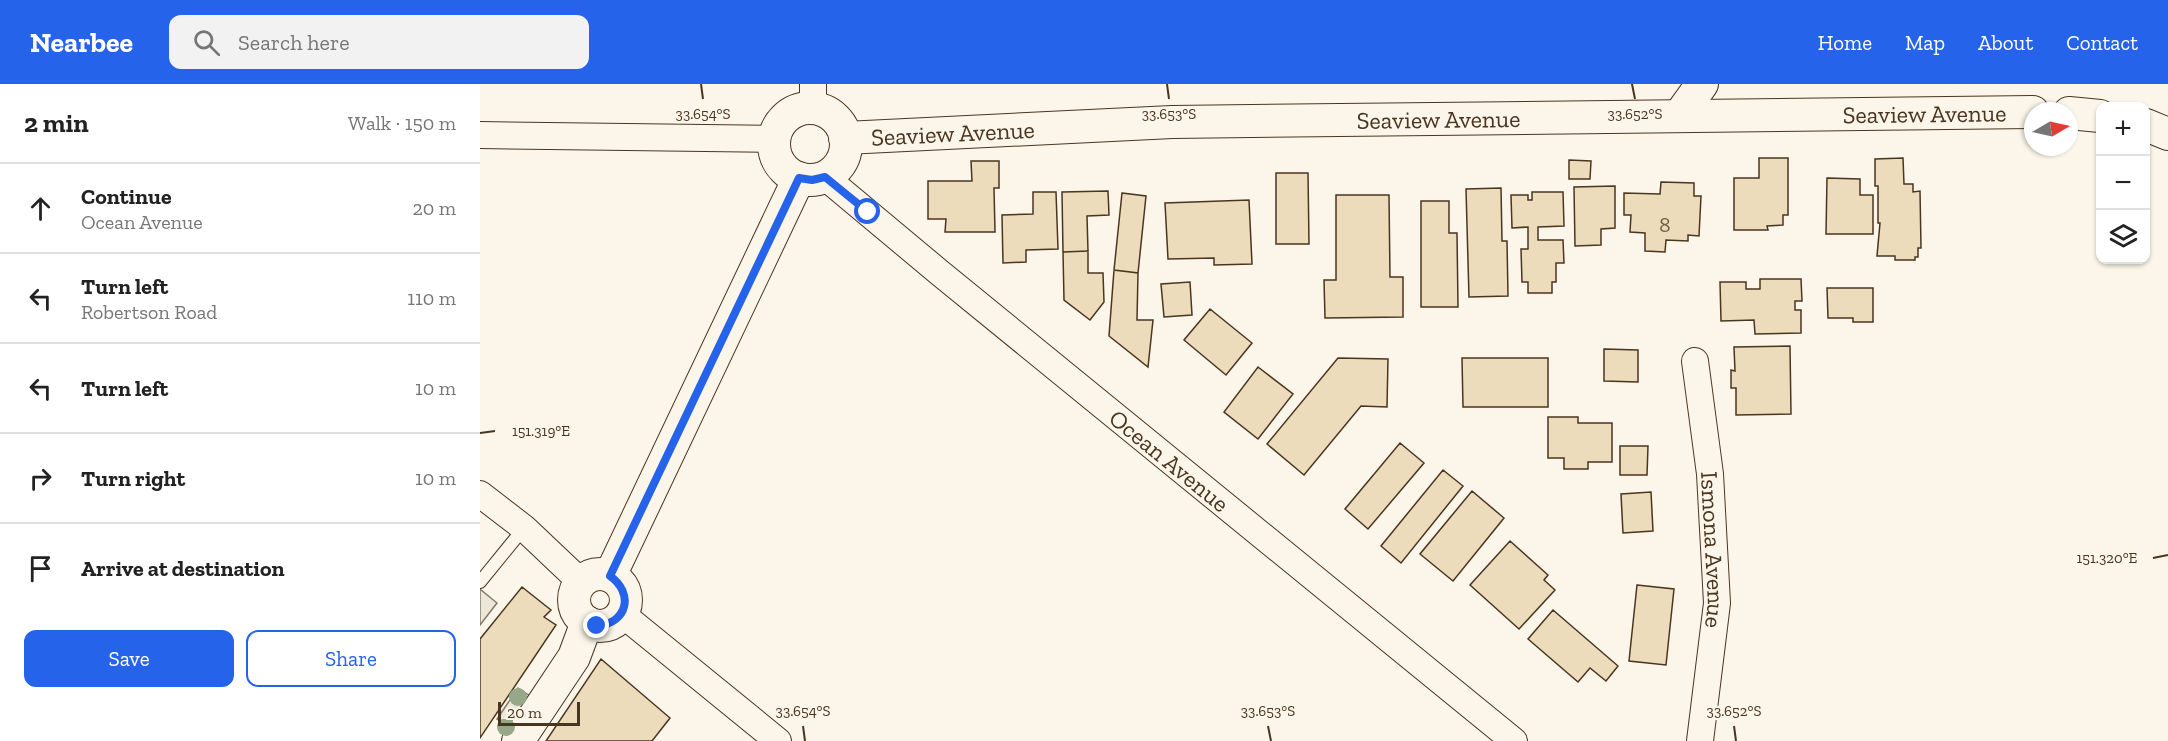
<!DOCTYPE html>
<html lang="en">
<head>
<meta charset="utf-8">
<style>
	:root { --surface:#fff; --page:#f2f2f2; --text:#222; --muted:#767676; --line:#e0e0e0; --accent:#2563eb }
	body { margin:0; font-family:"Zilla Slab",serif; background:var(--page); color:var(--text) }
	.controls { position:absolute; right:18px; top:18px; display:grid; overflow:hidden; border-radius:12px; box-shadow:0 2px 4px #0004 }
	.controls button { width:54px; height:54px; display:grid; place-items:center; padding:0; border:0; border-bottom:2px solid var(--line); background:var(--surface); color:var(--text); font:30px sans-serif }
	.compass { position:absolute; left:1544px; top:18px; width:54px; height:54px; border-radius:50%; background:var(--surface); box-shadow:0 2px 4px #0004; rotate:81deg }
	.scale { position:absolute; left:18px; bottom:15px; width:82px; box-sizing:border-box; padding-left:6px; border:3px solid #4a3520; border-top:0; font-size:16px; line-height:21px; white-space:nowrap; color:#4a3520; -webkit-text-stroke:4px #fbf6e9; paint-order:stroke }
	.stop { position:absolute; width:18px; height:18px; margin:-14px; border:4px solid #2563eb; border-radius:50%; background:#fff }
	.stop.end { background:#2563eb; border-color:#fff; box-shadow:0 2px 6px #0008 }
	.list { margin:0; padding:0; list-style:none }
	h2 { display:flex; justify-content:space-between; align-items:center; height:78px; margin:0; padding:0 24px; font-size:26px }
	h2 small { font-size:20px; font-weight:400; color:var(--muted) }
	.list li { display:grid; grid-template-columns:39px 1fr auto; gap:18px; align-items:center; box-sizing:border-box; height:90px; padding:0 24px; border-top:2px solid var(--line) }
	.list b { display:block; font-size:22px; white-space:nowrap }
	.list p { margin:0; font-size:20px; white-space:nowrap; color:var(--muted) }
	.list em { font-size:20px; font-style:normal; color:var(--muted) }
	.actions { display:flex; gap:12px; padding:18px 24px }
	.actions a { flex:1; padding:14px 0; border:2px solid var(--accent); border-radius:12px; text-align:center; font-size:21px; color:var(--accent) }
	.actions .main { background:var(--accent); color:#fff }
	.icon { flex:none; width:33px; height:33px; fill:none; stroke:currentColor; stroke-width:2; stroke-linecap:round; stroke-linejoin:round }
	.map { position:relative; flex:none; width:1688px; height:657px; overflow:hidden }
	header { display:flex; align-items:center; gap:36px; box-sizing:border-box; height:84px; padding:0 30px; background:var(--accent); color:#fff }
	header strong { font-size:28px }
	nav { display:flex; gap:33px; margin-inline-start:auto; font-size:21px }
	.search { width:420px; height:54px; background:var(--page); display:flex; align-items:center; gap:15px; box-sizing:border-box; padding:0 21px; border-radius:12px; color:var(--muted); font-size:22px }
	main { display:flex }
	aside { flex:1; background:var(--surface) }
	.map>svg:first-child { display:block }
	.parking { fill:#ede7d9; stroke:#887966; stroke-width:1.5 }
	.building { fill:#ecdcbc; stroke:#4a3520; stroke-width:1.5 }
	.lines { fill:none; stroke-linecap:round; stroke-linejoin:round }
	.service-casing { stroke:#4a3520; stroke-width:14 }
	.minor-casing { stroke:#4a3520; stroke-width:28 }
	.tertiary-casing { stroke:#4a3520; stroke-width:34 }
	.service { stroke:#fbf6e9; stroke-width:12 }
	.minor { stroke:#fbf6e9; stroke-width:26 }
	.tertiary { stroke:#fbf6e9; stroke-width:32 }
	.tree { fill:#96a887 }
	.route { stroke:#2563eb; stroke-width:8 }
	.ticks { fill:none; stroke:#4a3520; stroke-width:2 }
	.labels { text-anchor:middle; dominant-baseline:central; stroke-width:4.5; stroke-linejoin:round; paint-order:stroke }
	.number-label { font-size:21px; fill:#725f47 }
	.street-label { font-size:24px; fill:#4a3520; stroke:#fbf6e9 }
	.ticks-label { font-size:15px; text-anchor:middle; fill:#4a3520; stroke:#fbf6e9; stroke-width:4.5; stroke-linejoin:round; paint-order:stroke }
</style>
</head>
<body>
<header>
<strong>Nearbee</strong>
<div class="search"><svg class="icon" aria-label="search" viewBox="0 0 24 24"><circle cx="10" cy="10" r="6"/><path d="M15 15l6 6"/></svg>Search here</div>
<nav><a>Home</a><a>Map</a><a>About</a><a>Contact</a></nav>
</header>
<main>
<aside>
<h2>2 min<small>Walk · 150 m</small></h2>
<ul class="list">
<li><svg class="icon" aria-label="ahead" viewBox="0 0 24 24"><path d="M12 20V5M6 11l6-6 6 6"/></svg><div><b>Continue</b><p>Ocean Avenue</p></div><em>20 m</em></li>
<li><svg class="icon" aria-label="left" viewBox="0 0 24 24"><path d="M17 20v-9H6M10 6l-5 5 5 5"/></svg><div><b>Turn left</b><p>Robertson Road</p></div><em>110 m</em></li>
<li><svg class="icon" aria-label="left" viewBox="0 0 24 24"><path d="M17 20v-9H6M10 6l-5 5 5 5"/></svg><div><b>Turn left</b></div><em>10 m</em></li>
<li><svg class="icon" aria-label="right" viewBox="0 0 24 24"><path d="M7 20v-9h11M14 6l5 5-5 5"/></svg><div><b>Turn right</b></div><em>10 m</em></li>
<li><svg class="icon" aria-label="arrive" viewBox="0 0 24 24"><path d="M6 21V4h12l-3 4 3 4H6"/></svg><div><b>Arrive at destination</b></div></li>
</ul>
<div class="actions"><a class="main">Save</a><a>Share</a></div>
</aside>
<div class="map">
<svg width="1688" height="657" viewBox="0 0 1688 657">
	<rect width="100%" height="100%" fill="#fbf6e9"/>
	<path class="parking" d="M0,505L17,519L0,541Z
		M38,604L56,616L35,647L17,635Z"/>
	<path class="building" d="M1279,74H1308V131H1303V141L1287,142L1288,146H1254V94H1279Z
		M1423,74L1424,100H1433V108L1440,107L1441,164H1438V173H1435V176H1415V172H1397L1400,139H1398V102H1395V75Z
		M1089,76L1111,77L1110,95H1089Z
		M491,77H519V104H514L515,148H465L466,135H448V97H492Z
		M796,89H828L829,160H796Z
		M1347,94L1380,95V111H1393V150H1346Z
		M1181,98L1214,99V112H1221L1219,152L1208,151V157L1186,156L1185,168L1165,167V149L1150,148L1151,131H1144V109L1180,110Z
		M1135,102V144L1121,145V161L1095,162L1094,103Z
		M1021,104L1022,157H1027L1028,212L989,213L986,105Z
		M628,107L629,131L607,132L608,167L583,168L582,108Z
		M553,108H576L578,165L546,166V178L523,179L522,131L553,130Z
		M1052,108H1083L1084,142L1058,143V156H1083L1084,179H1076V198H1072V209H1048V198H1042L1041,165H1048V143L1032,144L1031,111H1048V116H1052Z
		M642,109L666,112L658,189L634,186Z
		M856,111H909L910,193H923V233L845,234L844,196H856Z
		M769,116L772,180L734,181V174L688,175L685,119Z
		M941,117H969V149H977L978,223H941Z
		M608,167V189H623L624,218L610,236L584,216L583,168Z
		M634,186L658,189L657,236H673L668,283L629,252Z
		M1280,195H1321L1322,217H1315V226H1321V249L1275,250L1274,236L1241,237L1240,198H1266V205H1280Z
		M710,198L712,231L684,233L681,200Z
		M1347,204H1393V238H1373V234H1348Z
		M730,225L772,259L746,291L704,256Z
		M1310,262L1311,330L1256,331V304H1251V286L1255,287L1254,263Z
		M1124,265L1158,266V298L1124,297Z
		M858,274L908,275L907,323L881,322L824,391L787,360Z
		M982,274H1068V323H983Z
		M778,283L813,310L778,355L744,328Z
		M1068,333H1098V339H1132V378H1108V385H1084V374H1068Z
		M920,359L944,379L888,445L865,425Z
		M1140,362H1168L1167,391H1140Z
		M963,386L983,402L921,479L901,462Z
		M992,407L1024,434L973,497L940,470Z
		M1171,408L1173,447L1143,449L1141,410Z
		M1030,457L1068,491L1064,496L1075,506L1039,545L990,501Z
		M1157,501L1194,505L1186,581L1149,577Z
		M42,503L71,526L64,533L76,541L0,654V555Z
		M1073,526L1138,582L1126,597L1110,584L1098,598L1048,555Z
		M121,575L190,634L172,657H66Z"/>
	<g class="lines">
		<g class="service-casing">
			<path id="service" d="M0,498L44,444"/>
		</g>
		<g class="minor-casing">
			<g id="minor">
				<path d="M333,24V0"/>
				<path d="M0,51L294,55"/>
				<path id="s1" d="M345,93L460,189L1034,657"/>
				<path id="s2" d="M1215,277L1230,390L1237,519L1220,657"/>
				<path d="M0,410L44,444L101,498"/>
				<path d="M142,530L298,657"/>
			</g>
		</g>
		<g class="tertiary-casing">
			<g id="tertiary">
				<circle cx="330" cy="60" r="36"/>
				<path d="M1589,29L1620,32"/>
				<path d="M1199,32L1222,0"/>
				<path d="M1666,41L1688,50"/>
				<path id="s3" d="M365,54L692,38L1553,28"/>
				<circle cx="120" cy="516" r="26"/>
				<path d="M130,492L319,94"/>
				<path d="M38,657L94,573L107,538"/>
			</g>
		</g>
		<use href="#service" class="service"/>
		<use href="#minor" class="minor"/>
		<use href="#tertiary" class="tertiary"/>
	</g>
	<g class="tree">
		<circle cx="38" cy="613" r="9"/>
		<circle cx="26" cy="643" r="9"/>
	</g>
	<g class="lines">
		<path class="route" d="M117,542C148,539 154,509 130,492L319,94L332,96L345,93L388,128"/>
	</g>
	<path class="ticks" d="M221,0L223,15M687,0L689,15M1152,0L1155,15M0,349L15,347M1673,474L1688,471M323,642L325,657M788,642L791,657M1254,642L1256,657"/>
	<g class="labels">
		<g class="number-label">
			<text x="1185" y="140">8</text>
		</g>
		<g class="street-label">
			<text stroke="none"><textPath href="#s3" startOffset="1080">Seaview Avenue</textPath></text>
			<text stroke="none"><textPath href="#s3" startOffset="594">Seaview Avenue</textPath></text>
			<text stroke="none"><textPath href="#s3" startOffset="108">Seaview Avenue</textPath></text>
			<text stroke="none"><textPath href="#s1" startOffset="446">Ocean Avenue</textPath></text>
			<text stroke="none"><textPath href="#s2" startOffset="190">Ismona Avenue</textPath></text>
		</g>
	</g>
	<g class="ticks-label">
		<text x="223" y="35">33.654°S</text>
		<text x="689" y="35">33.653°S</text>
		<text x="1155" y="35">33.652°S</text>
		<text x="61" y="352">151.319°E</text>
		<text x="1627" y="479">151.320°E</text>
		<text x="323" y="632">33.654°S</text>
		<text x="788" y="632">33.653°S</text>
		<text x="1254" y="632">33.652°S</text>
	</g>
</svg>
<div class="controls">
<button>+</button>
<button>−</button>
<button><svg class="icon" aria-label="layers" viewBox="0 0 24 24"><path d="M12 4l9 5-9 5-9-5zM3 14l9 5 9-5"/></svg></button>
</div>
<svg class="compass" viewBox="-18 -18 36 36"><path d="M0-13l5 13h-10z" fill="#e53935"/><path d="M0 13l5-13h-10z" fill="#767676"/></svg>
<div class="scale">20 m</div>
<div class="stop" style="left:388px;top:128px"></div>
<div class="stop end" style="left:117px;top:542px"></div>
</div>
</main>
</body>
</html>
